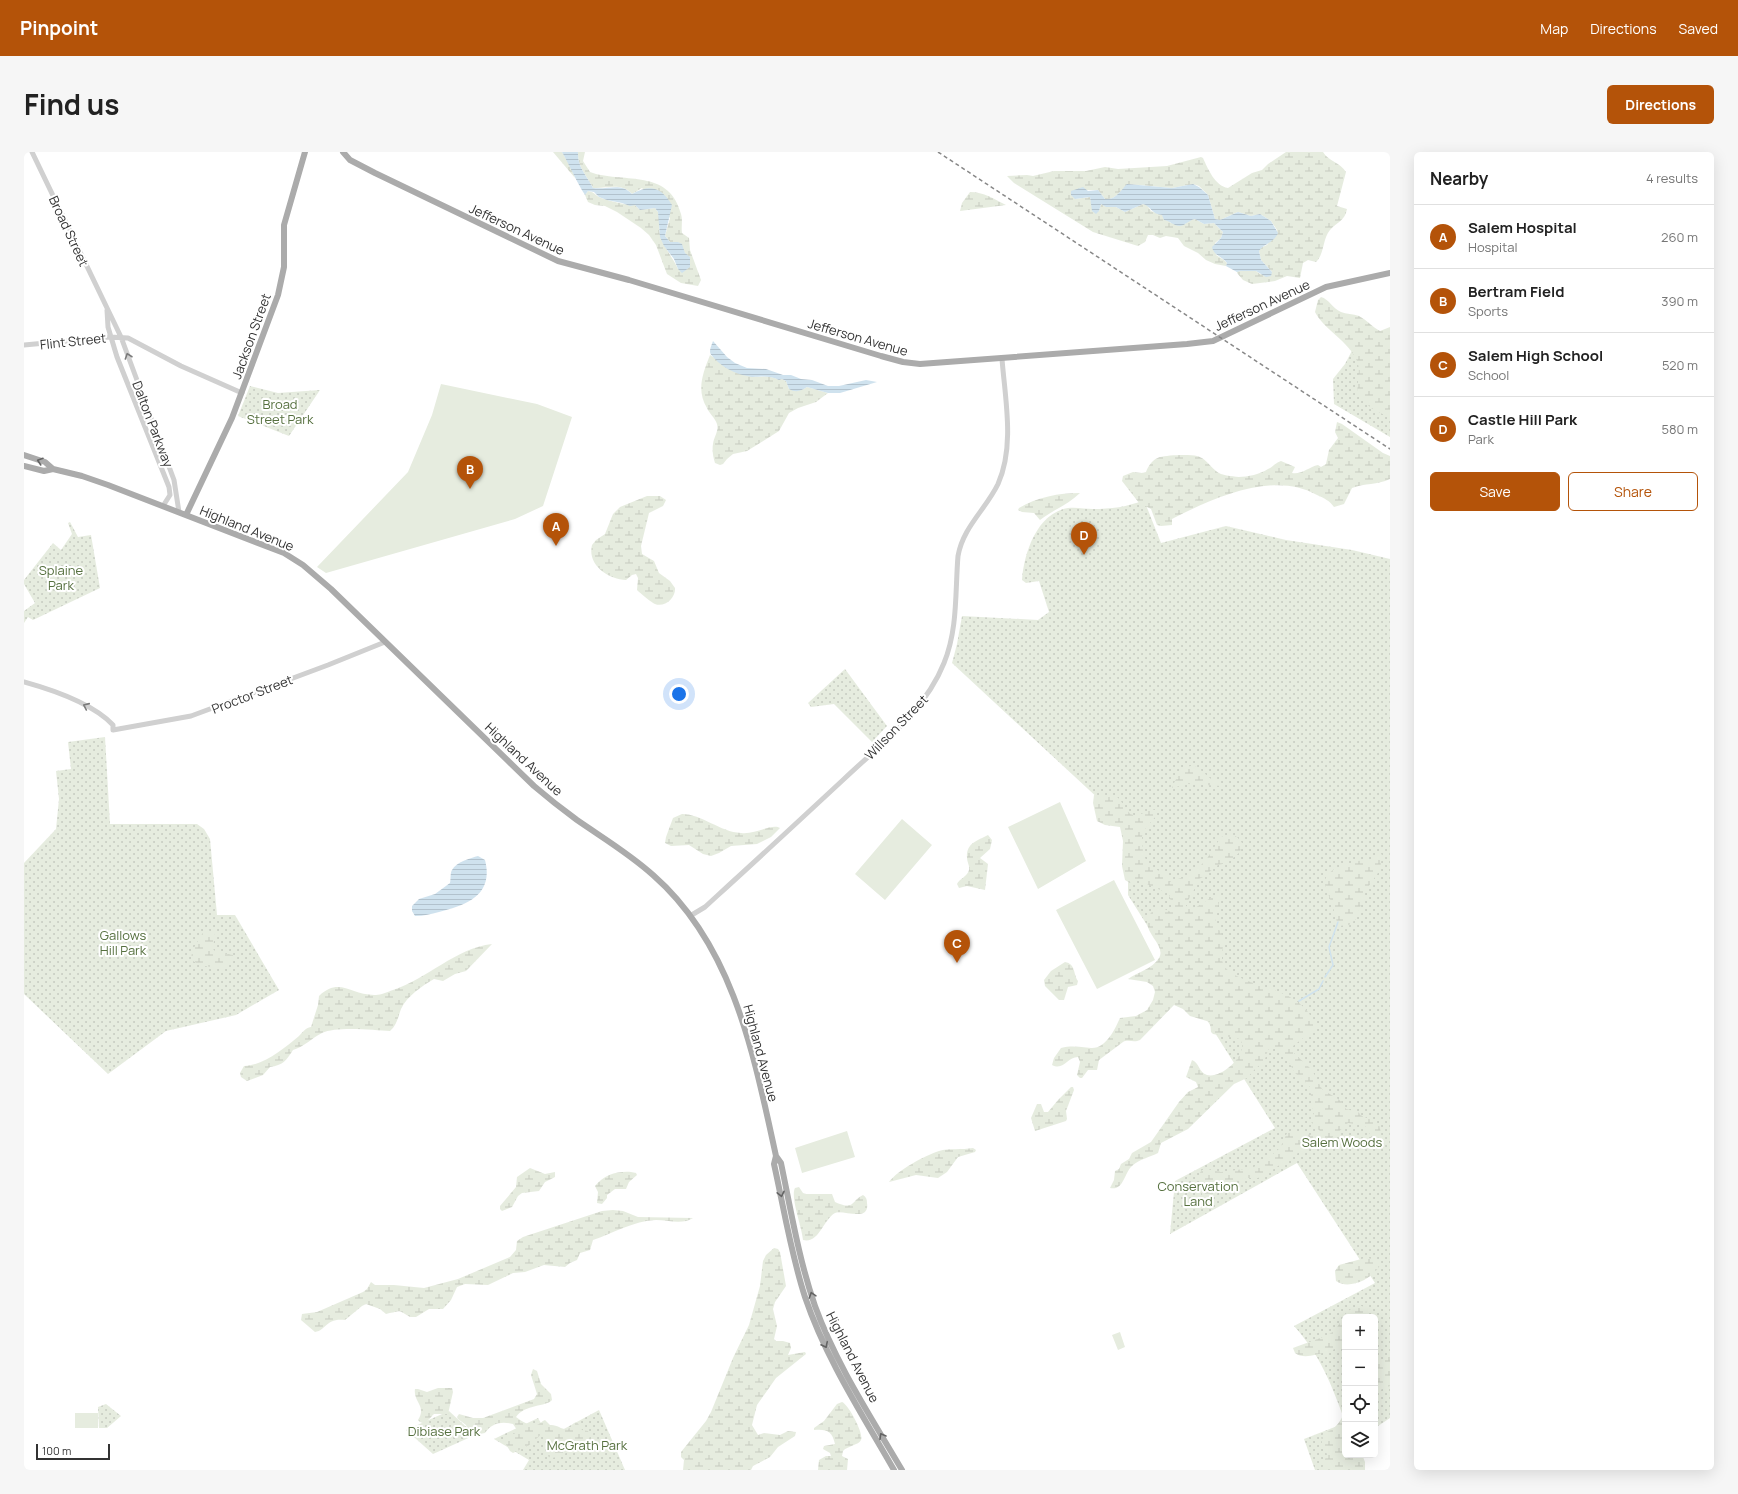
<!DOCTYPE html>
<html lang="en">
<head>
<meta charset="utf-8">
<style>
	:root { --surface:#fff; --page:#f6f6f6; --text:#222; --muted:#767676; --line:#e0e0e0; --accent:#b45309 }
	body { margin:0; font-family:Manrope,sans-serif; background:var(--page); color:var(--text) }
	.controls { position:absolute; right:12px; bottom:12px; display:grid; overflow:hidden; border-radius:6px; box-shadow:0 4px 16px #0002 }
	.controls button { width:36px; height:36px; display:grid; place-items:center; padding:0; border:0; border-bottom:1px solid var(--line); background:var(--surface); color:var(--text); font:20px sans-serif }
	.scale { position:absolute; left:12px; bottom:10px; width:74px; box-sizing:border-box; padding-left:4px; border:2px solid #333; border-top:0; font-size:11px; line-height:14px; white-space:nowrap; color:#333; -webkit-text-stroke:3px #fff; paint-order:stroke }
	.you { position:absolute; left:655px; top:542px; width:14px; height:14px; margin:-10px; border:3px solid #fff; border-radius:50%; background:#1a73e8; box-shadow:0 0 0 6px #1a73e833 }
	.badge { display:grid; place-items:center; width:26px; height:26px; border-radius:50%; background:var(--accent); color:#fff; font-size:13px; font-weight:700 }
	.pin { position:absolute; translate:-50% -33px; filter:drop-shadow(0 1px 2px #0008) }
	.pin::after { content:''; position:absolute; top:21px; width:14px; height:12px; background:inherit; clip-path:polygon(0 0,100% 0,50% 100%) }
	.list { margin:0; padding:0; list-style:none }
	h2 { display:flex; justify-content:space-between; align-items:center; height:52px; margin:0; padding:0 16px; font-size:17px }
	h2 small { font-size:13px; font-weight:400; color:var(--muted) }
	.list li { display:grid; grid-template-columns:26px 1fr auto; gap:12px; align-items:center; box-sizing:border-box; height:64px; padding:0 16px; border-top:1px solid var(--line) }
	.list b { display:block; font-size:15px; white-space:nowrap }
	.list p { margin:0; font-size:13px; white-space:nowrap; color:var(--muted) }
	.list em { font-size:13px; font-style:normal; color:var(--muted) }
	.actions { display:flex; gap:8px; padding:12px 16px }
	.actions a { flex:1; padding:9px 0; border:1px solid var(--accent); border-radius:6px; text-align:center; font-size:14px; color:var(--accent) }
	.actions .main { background:var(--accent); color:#fff }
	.icon { flex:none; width:22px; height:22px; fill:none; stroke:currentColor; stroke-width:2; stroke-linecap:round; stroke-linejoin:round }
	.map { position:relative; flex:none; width:1366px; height:1318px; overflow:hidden; border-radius:6px }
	header { display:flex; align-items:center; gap:24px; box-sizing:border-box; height:56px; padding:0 20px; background:var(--accent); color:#fff }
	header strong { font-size:19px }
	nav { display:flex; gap:22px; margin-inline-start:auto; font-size:14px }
	.intro { display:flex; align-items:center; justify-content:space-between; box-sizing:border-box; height:96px; padding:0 24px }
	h1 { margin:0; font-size:28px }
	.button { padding:10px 18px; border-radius:6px; background:var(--accent); color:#fff; font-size:14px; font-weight:700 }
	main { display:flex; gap:24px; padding:0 24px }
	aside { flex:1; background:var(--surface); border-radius:6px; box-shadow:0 4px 16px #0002 }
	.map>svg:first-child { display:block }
	.green { fill:url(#green-dots) }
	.wetland { fill:url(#wetland-marsh) }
	.pitch { fill:#e6ecdf }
	.water { fill:url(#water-rules) }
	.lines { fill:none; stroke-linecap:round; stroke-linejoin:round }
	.stream { stroke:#cfe2ee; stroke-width:1.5 }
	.minor { stroke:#d0d0d0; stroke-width:5 }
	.major { stroke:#ababab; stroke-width:6 }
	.rail { stroke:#888; stroke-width:1.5; stroke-dasharray:4 3; stroke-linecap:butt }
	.oneway { stroke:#7a7a7a }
	.oneway2 { stroke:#636363 }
	.labels { text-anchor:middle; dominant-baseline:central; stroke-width:4; stroke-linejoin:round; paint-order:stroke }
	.street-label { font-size:13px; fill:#333; stroke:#fff }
	.park-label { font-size:13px; fill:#56703f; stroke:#fff }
</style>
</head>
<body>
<header>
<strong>Pinpoint</strong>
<nav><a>Map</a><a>Directions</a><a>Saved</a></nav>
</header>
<div class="intro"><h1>Find us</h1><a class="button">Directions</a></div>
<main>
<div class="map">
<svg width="1366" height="1318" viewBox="0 0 1366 1318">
	<defs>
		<pattern id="green-dots" width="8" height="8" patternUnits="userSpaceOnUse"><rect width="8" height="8" fill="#e6ecdf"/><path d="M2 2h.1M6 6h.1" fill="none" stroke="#c6cbc0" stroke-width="1.8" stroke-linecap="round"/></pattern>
		<pattern id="wetland-marsh" width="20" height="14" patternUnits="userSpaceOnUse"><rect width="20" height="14" fill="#e6ecdf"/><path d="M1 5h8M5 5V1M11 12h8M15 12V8" fill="none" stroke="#c6cbc0"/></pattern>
		<pattern id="water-rules" width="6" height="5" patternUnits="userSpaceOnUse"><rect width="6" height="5" fill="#cfe2ee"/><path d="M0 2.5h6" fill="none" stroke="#b2c2cd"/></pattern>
	</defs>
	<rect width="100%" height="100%" fill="#fff"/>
	<path class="green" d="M1333,189L1366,190V285L1310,252L1309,227L1321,212Z
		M226,234L254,241L296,238L265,284L214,264Z
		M1120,348L1137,391L1202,374L1262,388L1328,398L1366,407V1266L1351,1276V1165H1321V1269C1307,1232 1297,1204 1270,1174L1351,1131L1273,1011L1146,1082L1151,1029L1251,976L1104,743V674L928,511L933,492L938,464L1014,468L1025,460L1015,429L1002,431L998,428C1000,401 1013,361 1044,356C1053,355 1061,357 1069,357C1086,357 1104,355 1120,348Z
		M46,370L54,385L67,383L76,436L9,468L4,465L0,471V459L11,451L0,432V428L29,391L37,398L48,382L44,371Z
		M821,517L863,574L848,590L810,552L787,555L784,551Z
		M81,585L86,672H173L180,677L186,687L193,763H211L255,838L212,863L142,879L84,922L0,842V711L32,677L35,647L32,619L47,617L44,590Z
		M82,1252L97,1264L83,1276H75L74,1255Z
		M575,1258L601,1318H499L505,1308L470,1287L514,1266L525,1285Z
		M425,1259L451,1283L409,1302L382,1278Z
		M1321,1271V1303H1339L1340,1318H1291L1280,1287Z"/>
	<path class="wetland" d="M529,0H538L547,15L551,26Z
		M554,0H561L559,9L566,20L572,22C606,30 646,19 657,62C659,69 657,74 658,81L665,86L666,98L677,128L674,134L657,131L643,122L632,93L625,83L617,76L593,60L581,54L571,53L564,50L561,43L564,39C570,40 570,42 575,45C581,48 605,54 611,53L616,58L631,56L634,60C636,68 634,77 637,86C641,97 649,106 654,117L662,118L664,115L661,101L654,90H646L641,84L646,66L618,36L608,42C597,30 583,37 569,36C563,24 553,15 554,0Z
		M1262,0H1299C1304,9 1316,10 1322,20L1313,54L1323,57C1321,69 1313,70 1306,78C1298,88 1301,101 1292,110L1284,108L1279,111L1276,126L1263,124L1251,129L1228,132L1219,128L1213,121V119H1232L1236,122L1248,120L1237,108L1235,99L1236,96L1243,93L1253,78L1247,69L1236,62L1227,64L1214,60L1196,68L1191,67L1184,43L1175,34L1169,32L1148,36L1104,32C1096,39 1092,48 1081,47L1074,38H1061L1051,47L1066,45L1069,60L1075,59L1077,52L1086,55H1092L1101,60L1119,52L1123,53L1127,59L1138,63L1147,71L1161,72L1166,68L1171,67L1180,72L1190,71L1199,80L1197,86L1191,91L1192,103L1200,108L1203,111L1202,114L1191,112L1182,108L1174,101L1160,94L1154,86L1142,84L1136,86L1129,83H1124L1121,90L1114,94L1069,80L990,31L983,24L1003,23L1009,24L1030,19H1062L1081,15L1094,17L1143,14L1177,5L1179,6C1184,17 1191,34 1204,36L1228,21L1238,18L1244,12Z
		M946,40C960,40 970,47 982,53L936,59L938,51Z
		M1297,145C1305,147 1308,156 1317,160C1322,162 1329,162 1335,164C1343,168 1348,175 1356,179L1366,175V266L1347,256L1333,243C1333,232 1337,218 1333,209C1324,188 1301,179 1291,160L1294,148Z
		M686,203C695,209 718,222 728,224C738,227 742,221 755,228L758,227L762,229L765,237L778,238L783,235L804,241L792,250L774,256L765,261L755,279L723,299L709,302L703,307L699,312L696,313L691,311C689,305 688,298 689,292C690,285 695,279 693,272C691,266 685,261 683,256C672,238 679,221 686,203Z
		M1313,270L1318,272L1359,301L1366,304V327C1353,333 1341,331 1328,336L1320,352L1310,355C1306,349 1300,346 1293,343C1250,318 1189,346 1148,367V373L1137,374L1133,373L1127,357L1115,351L1098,329L1099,324L1109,320L1118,321L1122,320C1124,314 1129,307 1136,305C1143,303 1166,302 1173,304C1181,306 1185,313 1192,319C1198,324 1207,324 1215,325C1223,325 1237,322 1244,317C1249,315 1251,311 1257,309L1271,315L1268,321C1277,323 1285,315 1294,313L1297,315L1302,312L1305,298L1314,286L1311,280Z
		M1056,341C1045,352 1029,358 1016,368L1010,361L998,360L994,358L995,356C1013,345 1035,341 1056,341Z
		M623,344H636L642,348L639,354L625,361L617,394L618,402L630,409L635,421L646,429L651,436C652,445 641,456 631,452C628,451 616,441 613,438L614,426L612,422L608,423L602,428C584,427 563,413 568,393L572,388L581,382L589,362L596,355Z
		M1166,614L1173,615L1187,627L1200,634L1163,632L1148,636C1151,627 1157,618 1166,614Z
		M1070,643L1093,645C1101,651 1103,668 1117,662C1122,660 1126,656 1131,658L1132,664L1121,677L1118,684L1119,701L1125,715L1144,722L1145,730L1157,726H1164L1182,708L1197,685L1207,682L1213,685L1218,691L1216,700L1203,711L1194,713L1179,725L1175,727L1172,730L1170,738L1162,752V754L1171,756L1188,745H1195C1197,753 1190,758 1191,765C1191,773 1198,780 1199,788C1200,798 1195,807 1201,815C1205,821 1213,824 1219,827C1247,839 1282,842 1292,876L1269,894L1270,901L1288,918L1298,937L1317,949L1322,957L1334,960L1338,964L1350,969L1355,972L1357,981L1354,987L1348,986L1341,974L1324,971L1308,986L1272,1002L1241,1023L1234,1026H1222L1215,1028L1204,1034L1184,1048L1178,1046V1033L1175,1022L1178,1018L1183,1017L1197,1020L1228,1016L1242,1008L1256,996L1263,981L1265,979H1271L1286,983L1296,979L1286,969L1290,961L1288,954L1286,935L1270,920L1263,906L1248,895L1244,898L1240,910L1232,916L1223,926L1210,932L1164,977L1137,991L1134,1001C1126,1005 1116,1007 1108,1014C1100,1021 1100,1039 1086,1036L1090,1028L1091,1019L1095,1017L1097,1012L1105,1007L1108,1001L1127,990L1155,950L1164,940L1174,935L1172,930L1162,925L1168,908C1175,910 1175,921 1183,923C1197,927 1226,902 1216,887L1189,882L1187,880L1186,870L1166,864L1159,857L1150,853L1116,888C1110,891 1104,887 1099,890L1075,908L1073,918H1064L1058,926H1056L1053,923L1056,910L1054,905C1043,905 1040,919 1028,913L1030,906L1037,896C1048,893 1056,895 1067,896C1082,897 1091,877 1096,866L1112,864L1123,858L1129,848L1131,840L1129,834L1123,830L1104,827C1114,820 1128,817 1135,806C1144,791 1108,776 1131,757L1138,756L1147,760L1149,758L1145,742L1114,728L1106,731L1101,728L1098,714L1099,689L1096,675L1081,673L1073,669L1069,651Z
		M658,662C678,662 696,680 717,681C731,683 748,671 756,676L747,685L733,692L707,694L695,701L687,704L679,702L665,693L647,694L641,691L642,685L649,666Z
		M964,683L968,688L966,697L956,706L964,712L961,738L943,734L935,736L933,732C935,727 944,724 945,718C946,714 943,710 943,706C942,691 953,689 964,683Z
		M1356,701L1358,703L1356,718L1342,738L1332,767L1325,773L1314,774L1309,755L1300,731L1303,723L1310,717L1332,709L1349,708Z
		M181,777L191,781L189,797L192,800L209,803L211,808C208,810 204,814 200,815C191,817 173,814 167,807L168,799Z
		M468,792L442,819L431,822L419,829L410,827C398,834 383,844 377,857C374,865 373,873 366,879C350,878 312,874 298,881C288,886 280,895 269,898C262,909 259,913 246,915L239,923L223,929L217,925L216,921L220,914C241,913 259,897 275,884C279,880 281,876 287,875L294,853L295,844C316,824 327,844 352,843C357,843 363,840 369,838C403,827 432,796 468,792Z
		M1041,810C1052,812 1049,822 1054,829L1053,833L1044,835L1040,848H1035L1021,834L1020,828L1027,819Z
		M1047,935H1049L1050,938L1042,959L1043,967L1042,969L1011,979L1007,966L1013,952H1017L1020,960H1024L1034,948Z
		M949,996L952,998L951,1000L934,1005L923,1020L914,1026L892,1023L865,1030C874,1018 900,1004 915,999C925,996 938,998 949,996Z
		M506,1016L521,1022L531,1020V1025L521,1030L515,1039L498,1041L494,1044L488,1055L478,1059L476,1057V1054L492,1035L493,1025Z
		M607,1020L612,1021L613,1023L605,1030L602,1037H591L583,1043V1046L578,1052L573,1051L574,1040L571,1034C580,1023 593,1019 607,1020Z
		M775,1035L779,1041L782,1042H808L811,1050C832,1059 826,1049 839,1043C842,1045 843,1047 843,1051C846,1071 818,1057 811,1061C799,1068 795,1092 779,1088C778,1075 766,1045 771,1036Z
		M589,1058L599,1059L614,1065L669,1066C659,1073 643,1068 632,1068C609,1069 590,1081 569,1088L566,1098L556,1101L553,1108L546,1111L541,1115L520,1113L501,1120L489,1121L464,1133L441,1132L433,1135L427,1148L419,1157H405L392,1165H386C372,1157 379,1159 362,1162L356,1157L342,1152L338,1154L321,1168C301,1166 303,1178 291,1180L277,1168L278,1162L293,1160L339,1140L343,1137L347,1130L351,1133H370L400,1136L434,1127L486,1105L492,1098L493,1089L499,1085L578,1059Z
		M750,1096L754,1097L756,1100L762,1134L751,1150L749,1157L753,1174L750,1187L752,1189H759L766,1191L767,1196L764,1203L781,1200L782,1202L752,1226L733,1253L728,1273L734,1283L740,1281L756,1283L764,1279L772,1280L771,1284L754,1295L746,1305L729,1314L727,1318H659L660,1308L657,1305V1300L682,1269L687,1260L709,1206L725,1173L736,1134L739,1109L742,1103Z
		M1341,1106L1350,1107L1357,1111C1352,1125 1326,1139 1312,1129L1311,1119L1315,1113Z
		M1338,1154L1343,1157L1346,1165H1321V1194C1308,1197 1282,1210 1271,1201L1269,1196C1281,1191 1296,1187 1307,1181C1320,1172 1319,1154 1338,1154Z
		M1366,1202V1234L1358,1237L1353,1241L1354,1258L1351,1272V1210L1364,1205Z
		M509,1217L513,1219L517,1232L527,1242L528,1248C522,1255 501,1252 492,1265C497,1269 507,1275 513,1273C516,1272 518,1269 521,1268L526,1273C534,1272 539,1280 546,1276L550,1271L553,1270L558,1278L564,1279L566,1284C561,1298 552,1295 542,1301C535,1304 529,1309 522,1303L526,1295L520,1280L504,1294L489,1301L486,1299L480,1289L482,1284L492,1281L493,1278L489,1272C477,1269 468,1271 461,1281L450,1283L445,1281L442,1273L434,1267L433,1265L435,1262L449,1266H459L510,1247L513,1242L507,1223Z
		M414,1236H428L429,1240L424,1262H410C405,1266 401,1276 394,1268C403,1254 389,1250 391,1237H394L403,1240Z
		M1321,1236V1303H1338L1341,1310V1318H1297L1303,1302L1299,1297L1297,1285C1299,1281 1303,1280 1307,1278C1313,1275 1319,1265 1321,1259C1318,1251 1313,1243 1321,1236Z
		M818,1250C824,1252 840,1281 837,1288C835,1293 823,1294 819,1299L818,1304L824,1307L823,1318H794L795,1308L802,1304H807L806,1301L799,1297L800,1294L811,1292C808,1279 803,1277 790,1278V1276L800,1269L813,1252Z"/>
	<path class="pitch" d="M417,232L513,252L548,265L519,354L491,367L302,421L293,415L384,320L408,263Z
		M1036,650L1062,709L1014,737L984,675Z
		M878,667L908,693L861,748L831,722Z
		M1090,728L1131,808L1073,837L1032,758Z
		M823,979L831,1005L778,1021L771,996Z
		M1096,1180L1101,1195L1094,1198L1088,1183Z
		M51,1261H74V1276H51Z"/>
	<path class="water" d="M538,0H554C553,15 563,24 569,36C584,38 597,30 608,42C626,32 637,35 648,53L641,84L646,90H654L658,92L661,101L666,105V115L658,121L654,117L650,107L640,94L636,85L634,60L631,56L616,58L611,53L606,54L598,51L583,48L575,45L570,40L564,39L561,43C552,29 546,14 538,0Z
		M1103,32L1148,36L1169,32L1175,35L1184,43L1191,67L1196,68L1214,60L1227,64L1236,62L1247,69L1254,81C1250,91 1240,91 1235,99L1237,108L1248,120L1247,124L1242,125L1232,119H1216L1213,120L1202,114L1203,111C1198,104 1190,104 1188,95L1197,86L1199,80L1190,71L1180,72L1171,67C1165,68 1162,73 1156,74C1150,74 1146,69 1140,68L1138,63C1127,62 1127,54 1119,52L1101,60L1092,55H1082L1077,52L1075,59L1072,62L1068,59L1066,45L1051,47L1047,43V39L1059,35L1064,39L1074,38L1081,47C1092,48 1096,39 1103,32Z
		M689,189L703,205L711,211L723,216L742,217L759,223H767L777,227L788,228L804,234H815L842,228L853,230L816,241H804L783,235C777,239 772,241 765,237L762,229L758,227L755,228C745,223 738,225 728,225C715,223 703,218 694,210C685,201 684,202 689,189Z
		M454,704L461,708C470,743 443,753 415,760C407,762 400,764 391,764L388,759V754L395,747L411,742L426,731C427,727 426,721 428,718C432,710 447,706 454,704Z"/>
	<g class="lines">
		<path class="stream" d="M1301,825L1309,813L1305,795L1314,770
			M1275,849L1295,837L1299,829"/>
		<path class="minor" d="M8,0L97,185L150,328L155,360
			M83,158L84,175L93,205L145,335L146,343L139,354
			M0,193L86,185L104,186L157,214L218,241
			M0,530C29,538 68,551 89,573V578L167,564L304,513L361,490
			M666,764L681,755L693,744C736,705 778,666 820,627C857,592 901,559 920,511C934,477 931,440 934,404C939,375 962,357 974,332C991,294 981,246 978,207"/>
		<path class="major" d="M319,0L326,8L351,21L534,109L605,128L857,204L879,210L896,212L1163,192L1189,189L1302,135L1366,121
			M0,303L21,310L29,317L58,324L84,333L260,401L279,413L307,437L510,634C524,646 538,657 553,668C579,686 606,702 629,723C710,794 730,904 752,1004L757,1011C767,1059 775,1108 791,1154C812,1212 847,1265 878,1318
			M0,314L20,319L29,317
			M162,363L208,266L254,143L260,115V73L281,0
			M752,1004L750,1012C760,1057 767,1102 781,1145C802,1207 838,1262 870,1318"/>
		<path class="rail" d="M914,0L1366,297"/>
	</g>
	<defs><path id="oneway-chevron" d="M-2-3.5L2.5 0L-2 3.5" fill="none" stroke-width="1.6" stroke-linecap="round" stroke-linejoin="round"/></defs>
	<g class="oneway">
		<use href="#oneway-chevron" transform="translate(104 204) rotate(-109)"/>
		<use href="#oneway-chevron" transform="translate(62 554) rotate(-156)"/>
	</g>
	<g class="oneway2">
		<use href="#oneway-chevron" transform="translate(16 309) rotate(-162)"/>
		<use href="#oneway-chevron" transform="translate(757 1042) rotate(78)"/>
		<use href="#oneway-chevron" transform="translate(788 1143) rotate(-108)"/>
		<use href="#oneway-chevron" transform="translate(801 1193) rotate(64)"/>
		<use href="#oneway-chevron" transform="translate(858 1284) rotate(-120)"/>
	</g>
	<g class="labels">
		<g class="street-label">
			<text transform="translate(493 77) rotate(25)">Jefferson Avenue</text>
			<text transform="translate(45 79) rotate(65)">Broad Street</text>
			<text transform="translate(1238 153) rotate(-25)">Jefferson Avenue</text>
			<text transform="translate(227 184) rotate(-70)">Jackson Street</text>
			<text transform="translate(834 185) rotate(16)">Jefferson Avenue</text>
			<text transform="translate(49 189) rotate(-6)">Flint Street</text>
			<text transform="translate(129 272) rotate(69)">Dalton Parkway</text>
			<text transform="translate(223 376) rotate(22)">Highland Avenue</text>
			<text transform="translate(228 542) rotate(-21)">Proctor Street</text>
			<text transform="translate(872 575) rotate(-46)">Willson Street</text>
			<text transform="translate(500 607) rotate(43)">Highland Avenue</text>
			<text transform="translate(737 901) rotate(75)">Highland Avenue</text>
			<text transform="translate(829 1205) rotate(63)">Highland Avenue</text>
		</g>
		<g class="park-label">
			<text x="256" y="252">Broad<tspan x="256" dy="15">Street Park</tspan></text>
			<text x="37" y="418">Splaine<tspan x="37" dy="15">Park</tspan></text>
			<text x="99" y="783">Gallows<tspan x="99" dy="15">Hill Park</tspan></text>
			<text x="1318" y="990">Salem Woods</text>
			<text x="1174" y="1034">Conservation<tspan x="1174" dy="15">Land</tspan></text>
			<text x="420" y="1279">Dibiase Park</text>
			<text x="563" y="1293">McGrath Park</text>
		</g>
	</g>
</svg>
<div class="controls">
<button>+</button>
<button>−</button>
<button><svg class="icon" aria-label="locate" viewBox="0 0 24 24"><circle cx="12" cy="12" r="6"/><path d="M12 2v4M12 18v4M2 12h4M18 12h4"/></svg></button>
<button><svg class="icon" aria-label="layers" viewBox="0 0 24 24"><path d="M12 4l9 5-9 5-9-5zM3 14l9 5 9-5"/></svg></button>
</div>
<div class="scale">100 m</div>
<div class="you"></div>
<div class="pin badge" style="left:532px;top:394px">A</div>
<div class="pin badge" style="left:446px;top:337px">B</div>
<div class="pin badge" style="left:933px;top:811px">C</div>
<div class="pin badge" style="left:1060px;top:403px">D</div>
</div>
<aside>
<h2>Nearby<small>4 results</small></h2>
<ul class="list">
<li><span class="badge">A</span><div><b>Salem Hospital</b><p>Hospital</p></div><em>260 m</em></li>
<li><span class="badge">B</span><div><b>Bertram Field</b><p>Sports</p></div><em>390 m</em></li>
<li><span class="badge">C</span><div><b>Salem High School</b><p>School</p></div><em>520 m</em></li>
<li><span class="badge">D</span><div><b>Castle Hill Park</b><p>Park</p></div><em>580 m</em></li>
</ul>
<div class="actions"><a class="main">Save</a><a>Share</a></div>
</aside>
</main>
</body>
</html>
